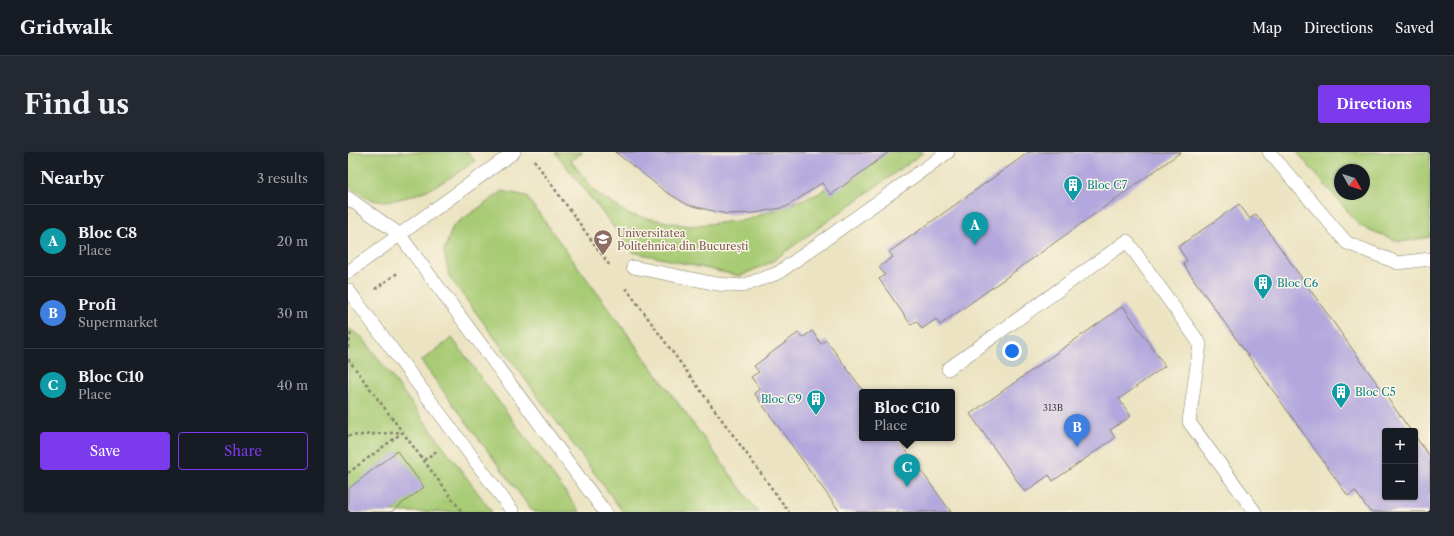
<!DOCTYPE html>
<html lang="en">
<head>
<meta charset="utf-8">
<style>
	:root { --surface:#171b24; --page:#242831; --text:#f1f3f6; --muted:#9ea1a6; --line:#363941; --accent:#7c3aed }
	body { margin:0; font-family:"Libre Caslon Text",serif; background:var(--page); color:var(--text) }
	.controls { position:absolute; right:12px; bottom:12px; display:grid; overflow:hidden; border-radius:4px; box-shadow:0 1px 3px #0004 }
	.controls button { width:36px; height:36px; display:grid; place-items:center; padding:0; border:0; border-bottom:1px solid var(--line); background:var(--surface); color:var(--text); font:20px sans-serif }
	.compass { position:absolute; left:986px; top:12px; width:36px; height:36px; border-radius:50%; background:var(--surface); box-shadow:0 1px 3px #0004; rotate:129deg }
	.you { position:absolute; left:664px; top:199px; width:14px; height:14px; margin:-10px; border:3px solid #fff; border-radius:50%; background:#1a73e8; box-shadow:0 0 0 6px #1a73e833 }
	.badge { display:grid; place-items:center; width:26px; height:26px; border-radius:50%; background:var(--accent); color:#fff; font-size:13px; font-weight:700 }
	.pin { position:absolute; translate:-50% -33px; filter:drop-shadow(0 1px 2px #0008) }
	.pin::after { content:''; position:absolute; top:21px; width:14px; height:12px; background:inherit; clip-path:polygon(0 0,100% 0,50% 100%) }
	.popup { position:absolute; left:511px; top:237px; width:96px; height:52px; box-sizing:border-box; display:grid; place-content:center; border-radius:4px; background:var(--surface); filter:drop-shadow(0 1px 3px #0005); font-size:13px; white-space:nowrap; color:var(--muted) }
	.popup b { font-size:15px; color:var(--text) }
	.popup::after { content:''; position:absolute; left:50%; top:100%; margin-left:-8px; border:8px solid transparent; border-top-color:var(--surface) }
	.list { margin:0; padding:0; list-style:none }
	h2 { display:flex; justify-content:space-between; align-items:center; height:52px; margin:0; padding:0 16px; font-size:17px }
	h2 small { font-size:13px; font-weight:400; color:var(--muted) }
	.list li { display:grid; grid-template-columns:26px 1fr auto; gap:12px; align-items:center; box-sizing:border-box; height:72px; padding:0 16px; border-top:1px solid var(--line) }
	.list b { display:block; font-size:15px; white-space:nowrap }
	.list p { margin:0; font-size:13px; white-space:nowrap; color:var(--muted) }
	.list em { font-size:13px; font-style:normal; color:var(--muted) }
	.actions { display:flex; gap:8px; padding:12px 16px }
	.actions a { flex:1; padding:9px 0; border:1px solid var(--accent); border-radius:4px; text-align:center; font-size:14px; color:var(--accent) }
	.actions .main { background:var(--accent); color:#fff }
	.map { position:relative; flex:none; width:1082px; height:360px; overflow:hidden; border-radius:4px }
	header { display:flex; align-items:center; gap:24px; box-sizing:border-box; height:56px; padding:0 20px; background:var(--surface); border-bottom:1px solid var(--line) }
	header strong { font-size:19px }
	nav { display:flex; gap:22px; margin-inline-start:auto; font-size:14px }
	.intro { display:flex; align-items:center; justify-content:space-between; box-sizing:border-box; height:96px; padding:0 24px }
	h1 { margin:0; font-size:28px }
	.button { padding:10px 18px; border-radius:4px; background:var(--accent); color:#fff; font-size:14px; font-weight:700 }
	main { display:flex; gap:24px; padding:0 24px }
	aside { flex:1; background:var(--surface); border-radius:4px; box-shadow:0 1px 3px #0004 }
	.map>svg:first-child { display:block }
	.green { fill:#a8cb74; stroke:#627448; fill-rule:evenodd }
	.building { fill:#b3a8dd }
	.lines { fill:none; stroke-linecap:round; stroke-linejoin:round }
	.lane-casing { stroke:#84806e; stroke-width:14 }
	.path { stroke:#84806e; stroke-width:2.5; stroke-dasharray:3 3; stroke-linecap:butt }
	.lane { stroke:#fff; stroke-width:13 }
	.labels { text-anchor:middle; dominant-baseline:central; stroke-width:3; stroke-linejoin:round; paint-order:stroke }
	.number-label { font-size:9px; fill:#423f4c }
	.culture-label { font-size:11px; fill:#0d838f; stroke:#fcf5e5; text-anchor:start }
	.education-label { font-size:11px; fill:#785e54; stroke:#fcf5e5; text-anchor:start }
</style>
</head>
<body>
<header>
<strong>Gridwalk</strong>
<nav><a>Map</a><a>Directions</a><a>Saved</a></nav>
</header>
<div class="intro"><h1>Find us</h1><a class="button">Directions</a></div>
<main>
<aside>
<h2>Nearby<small>3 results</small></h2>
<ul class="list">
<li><span class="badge" style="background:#0f9aa8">A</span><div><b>Bloc C8</b><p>Place</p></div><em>20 m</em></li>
<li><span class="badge" style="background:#3f7fe0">B</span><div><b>Profi</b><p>Supermarket</p></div><em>30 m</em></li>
<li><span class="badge" style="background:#0f9aa8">C</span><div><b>Bloc C10</b><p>Place</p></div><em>40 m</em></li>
</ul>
<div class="actions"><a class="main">Save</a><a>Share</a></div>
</aside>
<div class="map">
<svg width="1082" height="360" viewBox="0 0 1082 360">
	<rect width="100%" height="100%" fill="#fcf5e5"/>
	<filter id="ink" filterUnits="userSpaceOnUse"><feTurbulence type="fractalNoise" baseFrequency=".025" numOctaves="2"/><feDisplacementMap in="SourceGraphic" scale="8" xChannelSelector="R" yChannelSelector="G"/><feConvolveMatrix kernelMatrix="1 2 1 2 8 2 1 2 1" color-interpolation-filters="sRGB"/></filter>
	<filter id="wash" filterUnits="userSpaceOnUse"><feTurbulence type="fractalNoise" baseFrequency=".012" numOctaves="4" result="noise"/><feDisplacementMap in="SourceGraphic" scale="16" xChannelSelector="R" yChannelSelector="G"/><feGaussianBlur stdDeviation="0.9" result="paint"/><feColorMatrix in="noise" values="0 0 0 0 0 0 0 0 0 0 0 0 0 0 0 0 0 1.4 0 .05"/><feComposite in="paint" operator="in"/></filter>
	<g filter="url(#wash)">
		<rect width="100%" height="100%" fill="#ebe3c1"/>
		<path class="green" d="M0,0H120L127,9C103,26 80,41 51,47C45,48 36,50 29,49C18,47 9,40 0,33Z
			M207,0H235L223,9L247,40L282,63L342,74L398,68L470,42L532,0H576L423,110L392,124L285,100Z
			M949,0H1082V85L1052,90L1012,74ZM992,18H1016V42H992Z
			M155,39L178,44L410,360H275L101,124L96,99L105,74Z
			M0,176L15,186L144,360H0Z
			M104,186L232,360H185L73,209Z"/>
		<g id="blocks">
			<path class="building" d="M267,0H541L483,43L474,31L438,55L407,61L378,62L340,53L318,40Z
				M681,0H833L592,173L588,167L574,177L568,169L563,173L531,127L537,123L531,115L545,105L541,100Z
				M891,52L902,67L908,62L1063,279H1037V345H1067V284L1082,305V360H1022L1007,339L1000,344L835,112L839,109L830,95Z
				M775,154L817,214L771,247L783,264L762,278L767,286L705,329L701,323L677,340L622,262Z
				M464,179L473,192L478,188L514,237V286H549L603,360H492L406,241L412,237L403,225L411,220L406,214L450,181L454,186Z
				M49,299L76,335L43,360H0V337Z"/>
		</g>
	</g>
	<g filter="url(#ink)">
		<use href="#blocks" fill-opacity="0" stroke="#84806e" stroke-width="1"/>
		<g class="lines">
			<g class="lane-casing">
				<path id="lane" d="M921,0L999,91L1050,111L1082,107
					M0,46L51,82L257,360
					M285,115L369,132L394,134L430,121L600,0
					M0,120L166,0
					M0,138L165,360
					M600,217L779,89L852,192L841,270L907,360"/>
			</g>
			<path class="path" d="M186,8L262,114
				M278,136L441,360
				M27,137L51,120
				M0,196L3,180
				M0,207L114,360
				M0,284L55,280
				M76,308L90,298
				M0,321L55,280"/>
			<use href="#lane" class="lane"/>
		</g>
	</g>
	<defs>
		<g id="building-pin" transform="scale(1)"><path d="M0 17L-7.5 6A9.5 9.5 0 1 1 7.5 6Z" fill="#0f9aa8" stroke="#fcf5e5"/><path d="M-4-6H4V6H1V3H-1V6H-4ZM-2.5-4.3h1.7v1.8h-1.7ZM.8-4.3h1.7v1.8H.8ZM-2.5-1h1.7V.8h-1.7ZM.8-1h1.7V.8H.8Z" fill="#fff"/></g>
		<g id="university-pin" transform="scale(1)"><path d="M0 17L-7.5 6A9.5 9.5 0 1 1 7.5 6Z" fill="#8d6e63" stroke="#fcf5e5"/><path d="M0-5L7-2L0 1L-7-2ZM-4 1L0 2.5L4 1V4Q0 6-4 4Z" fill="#fff"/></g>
	</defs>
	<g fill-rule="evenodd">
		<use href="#building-pin" x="725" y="33"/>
		<use href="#university-pin" x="255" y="87"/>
		<use href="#building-pin" x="915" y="131"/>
		<use href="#building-pin" x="993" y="240"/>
		<use href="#building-pin" x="468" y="247"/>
	</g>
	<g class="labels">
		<g class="number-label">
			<text x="705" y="255">313B</text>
		</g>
		<g class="culture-label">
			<text x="739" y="33">Bloc C7</text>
			<text x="929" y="131">Bloc C6</text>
			<text x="1007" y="240">Bloc C5</text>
			<text x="454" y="247" text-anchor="end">Bloc C9</text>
		</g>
		<g class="education-label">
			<text x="269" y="81">Universitatea<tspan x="269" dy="13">Politehnica din București</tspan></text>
		</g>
	</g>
</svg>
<div class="controls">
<button>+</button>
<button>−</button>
</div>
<svg class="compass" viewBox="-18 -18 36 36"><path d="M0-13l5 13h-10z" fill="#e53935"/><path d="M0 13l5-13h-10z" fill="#9ea1a6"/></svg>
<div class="you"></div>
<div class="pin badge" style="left:627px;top:93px;background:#0f9aa8">A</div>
<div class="pin badge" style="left:729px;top:295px;background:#3f7fe0">B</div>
<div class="pin badge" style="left:559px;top:335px;background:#0f9aa8">C</div>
<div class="popup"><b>Bloc C10</b>Place</div>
</div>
</main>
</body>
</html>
